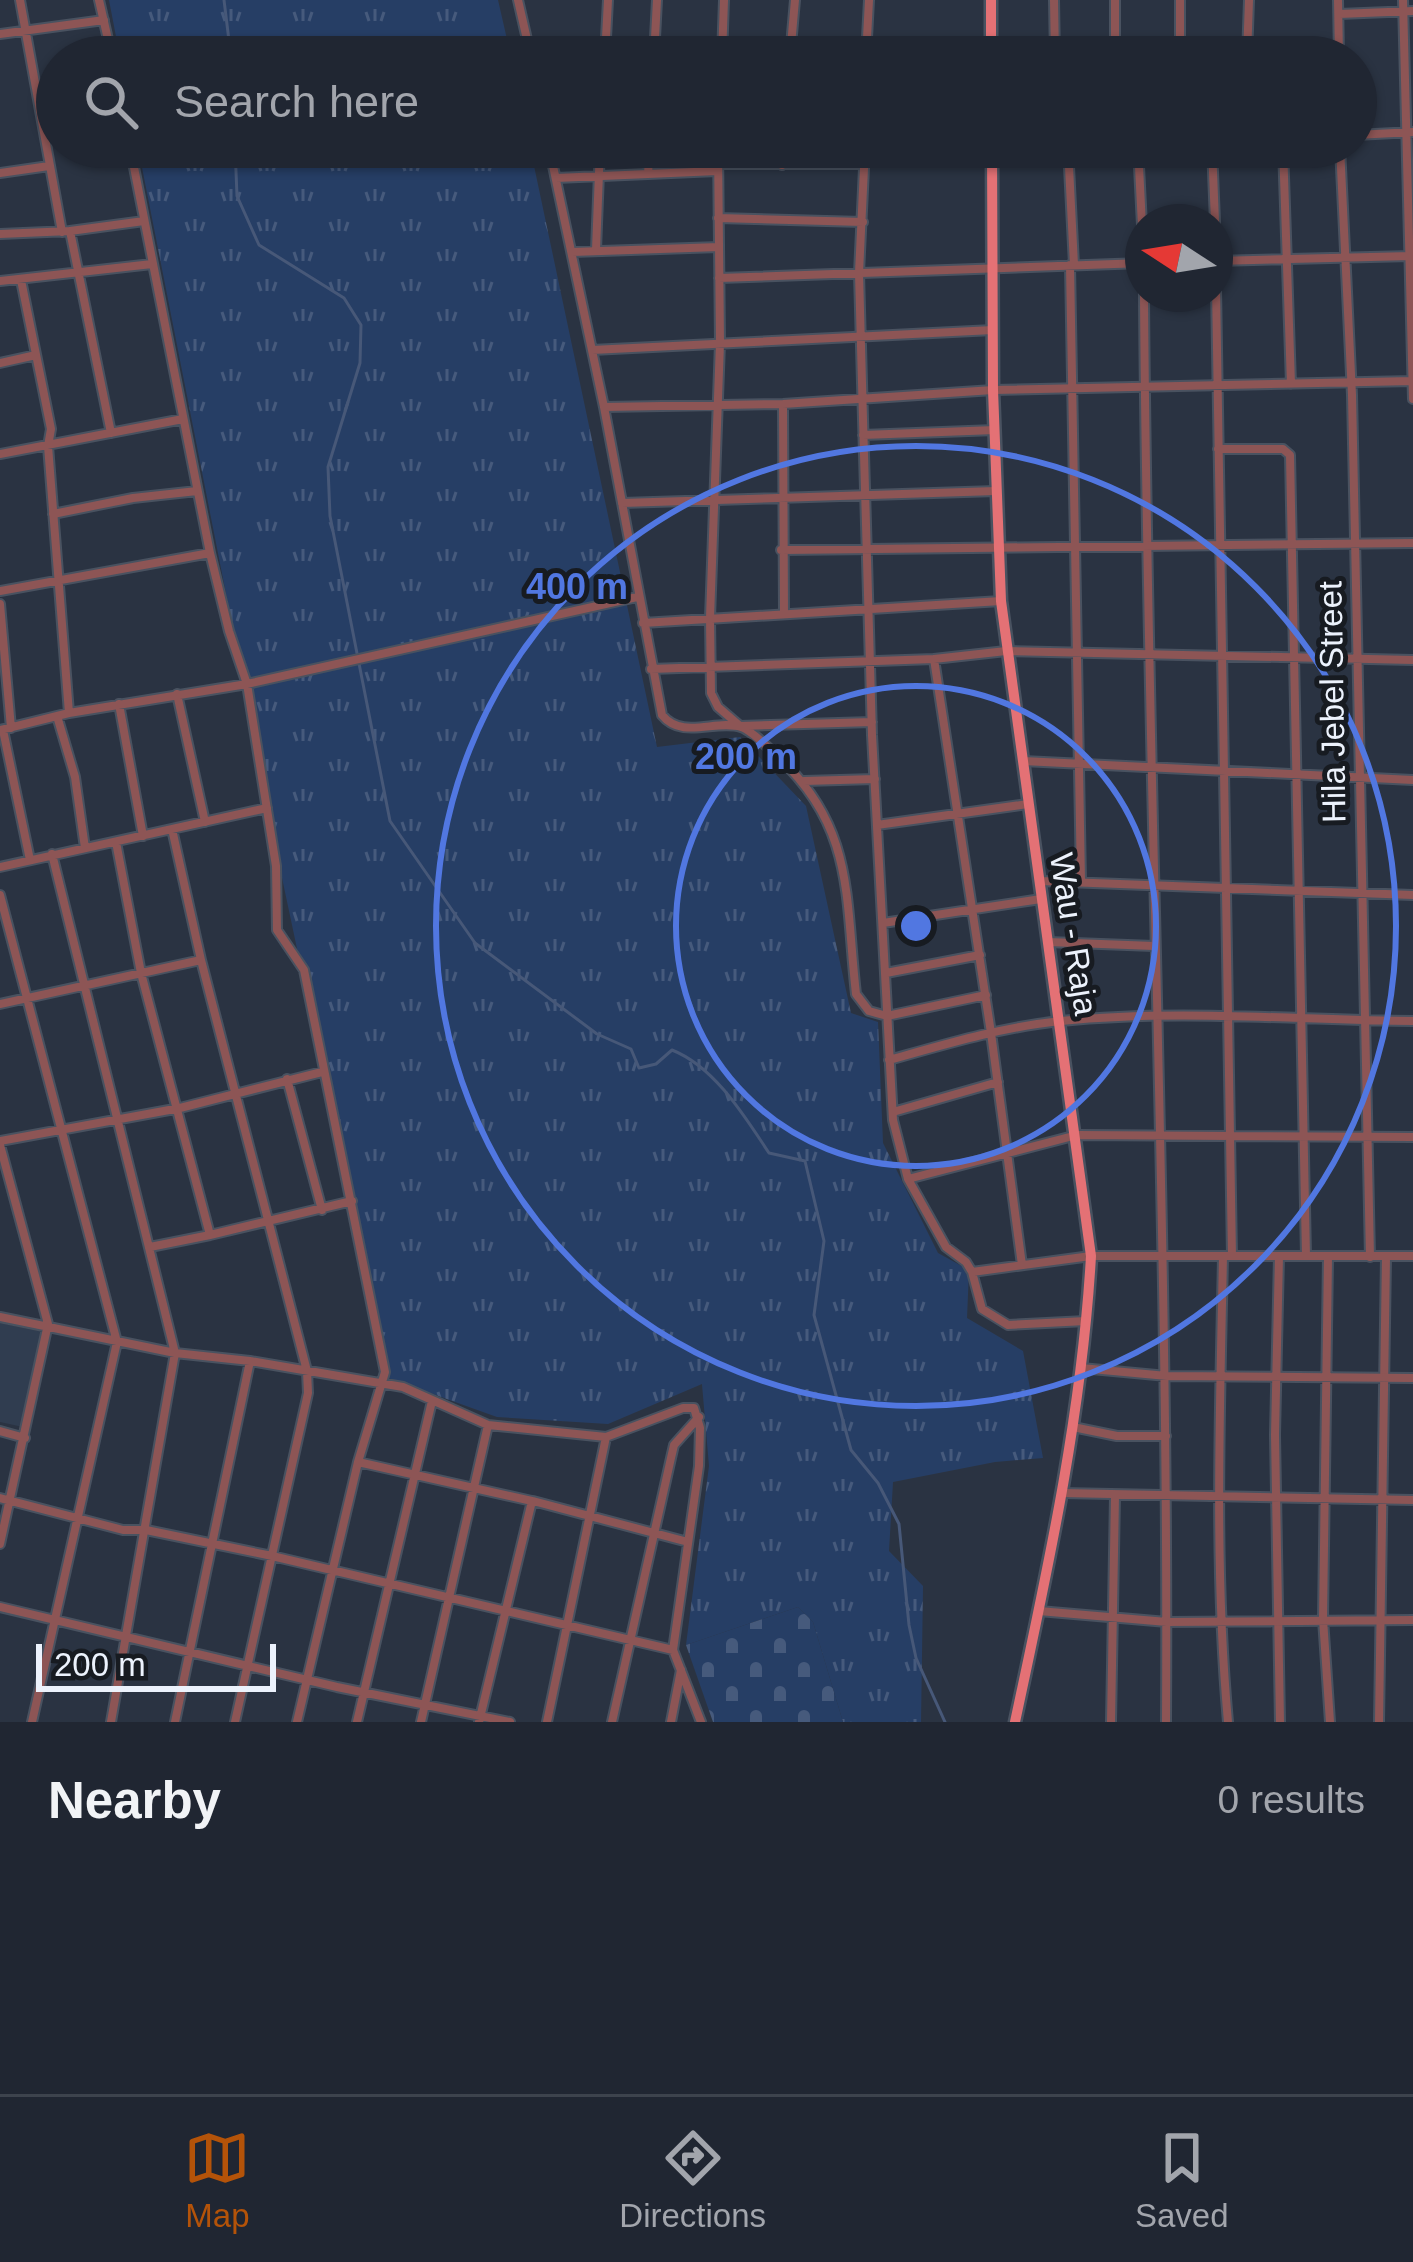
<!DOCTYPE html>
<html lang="en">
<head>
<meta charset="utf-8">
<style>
	:root { --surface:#202632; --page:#282e3a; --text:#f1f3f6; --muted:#a2a5ac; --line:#3d434d; --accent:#b45309 }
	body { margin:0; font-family:Arial,sans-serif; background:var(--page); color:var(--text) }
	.compass { position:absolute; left:1125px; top:204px; width:108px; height:108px; border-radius:50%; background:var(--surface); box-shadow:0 3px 9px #0004; rotate:282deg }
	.scale { position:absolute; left:36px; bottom:30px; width:240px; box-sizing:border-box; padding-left:12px; border:6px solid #ecf2fc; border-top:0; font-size:33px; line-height:42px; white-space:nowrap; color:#ecf2fc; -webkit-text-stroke:9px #171b21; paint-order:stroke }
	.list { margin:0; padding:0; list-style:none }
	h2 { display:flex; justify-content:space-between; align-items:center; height:156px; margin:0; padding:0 48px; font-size:51px }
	h2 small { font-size:39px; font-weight:400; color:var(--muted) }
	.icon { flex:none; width:66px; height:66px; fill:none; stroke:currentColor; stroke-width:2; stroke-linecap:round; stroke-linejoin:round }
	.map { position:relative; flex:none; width:1413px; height:1722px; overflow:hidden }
	.search { position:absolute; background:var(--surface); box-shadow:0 3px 9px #0004; left:36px; right:36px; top:36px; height:132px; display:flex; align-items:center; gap:30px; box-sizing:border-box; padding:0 42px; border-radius:66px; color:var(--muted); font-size:45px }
	.sheet { height:372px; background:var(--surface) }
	nav { display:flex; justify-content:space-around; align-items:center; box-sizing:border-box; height:168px; border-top:3px solid var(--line); background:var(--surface); font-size:33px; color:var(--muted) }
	nav a { display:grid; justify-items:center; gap:6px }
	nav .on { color:var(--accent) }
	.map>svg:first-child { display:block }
	.built { fill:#303d50 }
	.grass { fill:url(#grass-tufts) }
	.cemetery { fill:url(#cemetery-stones) }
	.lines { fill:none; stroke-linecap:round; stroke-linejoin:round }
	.stream { stroke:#475878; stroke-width:3 }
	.minor-casing { stroke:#495260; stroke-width:12 }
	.major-casing { stroke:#495260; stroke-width:15 }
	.minor { stroke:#8d5555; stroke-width:8 }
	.major { stroke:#e47175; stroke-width:10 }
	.ring { fill:none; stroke:#5177e1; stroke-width:6 }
	.labels { text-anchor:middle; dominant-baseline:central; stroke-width:10; stroke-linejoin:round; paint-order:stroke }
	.street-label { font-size:33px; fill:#ecf2fc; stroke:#171b21 }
	.centre { fill:#5177e1; stroke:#171b21; stroke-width:6 }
	.ring-label { font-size:36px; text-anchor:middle; font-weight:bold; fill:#5177e1; stroke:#171b21; stroke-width:10; stroke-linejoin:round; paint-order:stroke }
</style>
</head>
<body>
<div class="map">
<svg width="1413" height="1722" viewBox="0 0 1413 1722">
	<defs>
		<pattern id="grass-tufts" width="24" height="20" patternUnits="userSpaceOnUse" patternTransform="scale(3)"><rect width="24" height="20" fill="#263e65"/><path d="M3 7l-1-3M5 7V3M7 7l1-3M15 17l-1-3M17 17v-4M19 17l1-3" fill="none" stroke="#465a7c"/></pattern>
		<pattern id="cemetery-stones" width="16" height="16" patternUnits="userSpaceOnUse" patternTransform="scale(3)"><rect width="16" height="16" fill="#263e65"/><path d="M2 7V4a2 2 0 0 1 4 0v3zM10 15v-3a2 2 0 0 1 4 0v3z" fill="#465a7c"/></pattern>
	</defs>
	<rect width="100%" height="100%" fill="#2a3342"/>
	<path class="built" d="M0,1323L43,1332L23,1427L0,1422Z"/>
	<path class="grass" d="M109,0H498L511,57H120Z
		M138,147H530L657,747L740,737L806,806L851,1013L878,1022L883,1143L938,1253L969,1270L967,1318L1023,1351L1043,1458L995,1462L893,1482L889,1551L923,1586L921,1722H843L813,1622L798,1607L686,1645L709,1466L702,1384L608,1424L497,1417L388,1378L281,873Z"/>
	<path class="cemetery" d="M798,1607L813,1622L843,1722H713L686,1645Z"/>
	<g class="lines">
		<path class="stream" d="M224,0L231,57
			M235,147L237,196L259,245L344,298L361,325L360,363L328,467L330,516L390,821L475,943L597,1034L631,1049L639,1068L656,1064L672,1050C715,1067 745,1117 769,1153L805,1161L824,1241L814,1315L851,1450L878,1483L899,1524L909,1625L916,1658L945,1722"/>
		<g class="minor-casing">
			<path id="minor" d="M20,0L62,232
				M99,0L112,57
				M518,0L531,57
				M1054,0L1055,57
				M1338,0L1339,57
				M1403,0L1413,399
				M1339,14L1413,11
				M0,34L104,20
				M605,57L608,0
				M654,57L657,0
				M722,57L724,0
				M790,57L795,0
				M866,57L869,0
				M1115,57V0
				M1180,57V0
				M1247,57L1249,0
				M1356,135L1413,132
				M130,147L210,553L229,631L247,684L276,866L277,930L304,970L385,1372L358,1462L297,1722
				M549,147L604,407L662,715C682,740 716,719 741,727C753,731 768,748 777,756C855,827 845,898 856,994L869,1011L887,1016L986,995
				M718,147L720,343L710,618L711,693L718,707L740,726L872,722
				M865,147L859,273L863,419L872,735L893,1120L908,1179L946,1247L966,1262L972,1272L982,1309L1008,1325L1086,1321
				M1068,147L1074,265
				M1138,147L1143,245
				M1212,147L1215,222
				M1283,147L1291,384
				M1340,147L1352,395L1370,1257
				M717,164H865
				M782,165L783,147
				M0,173L49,166
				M648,173L650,147
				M556,178L717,171
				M718,218L863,222
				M1215,227L1232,1256
				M70,231L111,433
				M0,234L70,231L144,221
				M596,250L600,147
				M572,252L719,247
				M1216,261L1411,256
				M1070,265L1081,881
				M719,278L1143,263
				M21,280L51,429L48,446L69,713
				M0,281L152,264
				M1144,294C1147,770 1169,1246 1166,1722
				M592,350L993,330
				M0,363L36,355
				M783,404L784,612
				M604,407L783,404L993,390L1413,381
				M863,435L995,430
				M1218,449H1283L1290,455L1306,1256
				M0,454L183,419
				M622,503L996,491
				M53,514L133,498L197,491
				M781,550L1413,543
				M0,591L210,553
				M0,604L11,728
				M643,623L1001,601
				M934,659L991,1033L1022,1265
				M651,669L934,659L1006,651L1413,660
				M177,694L205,822
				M119,704L143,836
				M57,716L75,777L85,848
				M0,730L69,713L247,684L637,597
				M3,730L30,860
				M1023,761L1413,780
				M804,781L875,779
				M877,825L1028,804
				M172,829L201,960
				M116,842L141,973L210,1235L352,1201
				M52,854L175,1353L111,1722
				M0,867L267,808
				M1040,881L1413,895
				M0,895L117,1342L32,1722
				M883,923L1041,899
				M1048,942L1154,946
				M886,973L980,955
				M0,1004L201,960L307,1371L308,1393L235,1722
				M889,1060C946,1044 1002,1027 1061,1021C1177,1009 1297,1020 1413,1021
				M287,1079L322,1210
				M893,1112L998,1082
				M0,1141L180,1108L322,1072
				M0,1145L48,1324L0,1544
				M908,1179L1077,1135L1413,1137
				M150,1247L210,1235
				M1223,1256C1220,1411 1214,1567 1228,1722
				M1279,1256L1275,1435L1280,1722
				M1328,1257L1323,1619L1330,1722
				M972,1272L1091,1256H1413
				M0,1317L175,1353L250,1361L403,1387L488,1425L606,1437L683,1408H694L700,1428L699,1466L673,1650L701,1722
				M1081,1368L1167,1376L1413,1378
				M1073,1427L1117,1436H1166
				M0,1431L25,1438
				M358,1462L532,1501L479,1722
				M1062,1493L1413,1500
				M0,1498L123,1530H146L272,1556L673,1650
				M533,1501L688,1542
				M0,1607L337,1687L510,1722
				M1039,1611L1167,1622L1413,1620
				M175,1722L250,1361
				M357,1722L432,1401
				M421,1722L488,1425
				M547,1722L606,1437
				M612,1722L671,1458L674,1445L699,1417
				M671,1722L681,1670
				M1111,1722L1115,1496
				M1379,1722L1386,1257"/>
		</g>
		<g class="major-casing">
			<path id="major" d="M991,0V57
				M992,147L993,390L1001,601L1091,1256C1082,1414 1048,1568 1015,1722"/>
		</g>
		<use href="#minor" class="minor"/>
		<use href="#major" class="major"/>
	</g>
	<g class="ring">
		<circle cx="916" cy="926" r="240"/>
		<circle cx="916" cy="926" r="480"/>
	</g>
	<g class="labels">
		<g class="street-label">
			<text transform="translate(1332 702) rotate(-91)">Hila Jebel Street</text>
			<text transform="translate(1074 934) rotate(81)">Wau - Raja</text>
		</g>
	</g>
	<circle cx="916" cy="926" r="18" class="centre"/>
	<g class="ring-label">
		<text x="577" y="599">400 m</text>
		<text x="746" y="769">200 m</text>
	</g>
</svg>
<svg class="compass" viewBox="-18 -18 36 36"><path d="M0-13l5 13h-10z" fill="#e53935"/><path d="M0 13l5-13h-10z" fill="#a2a5ac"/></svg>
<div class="scale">200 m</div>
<div class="search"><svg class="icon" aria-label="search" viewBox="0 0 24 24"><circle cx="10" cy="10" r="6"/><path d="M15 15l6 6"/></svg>Search here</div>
</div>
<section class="sheet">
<h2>Nearby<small>0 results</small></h2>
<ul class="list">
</ul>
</section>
<nav>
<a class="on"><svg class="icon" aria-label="map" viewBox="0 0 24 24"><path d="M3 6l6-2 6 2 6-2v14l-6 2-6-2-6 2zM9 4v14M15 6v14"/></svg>Map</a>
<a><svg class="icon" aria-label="directions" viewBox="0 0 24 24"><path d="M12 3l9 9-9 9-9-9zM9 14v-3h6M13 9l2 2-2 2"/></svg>Directions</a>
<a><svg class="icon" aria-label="saved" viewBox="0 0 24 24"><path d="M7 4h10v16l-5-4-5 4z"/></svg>Saved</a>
</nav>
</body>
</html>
